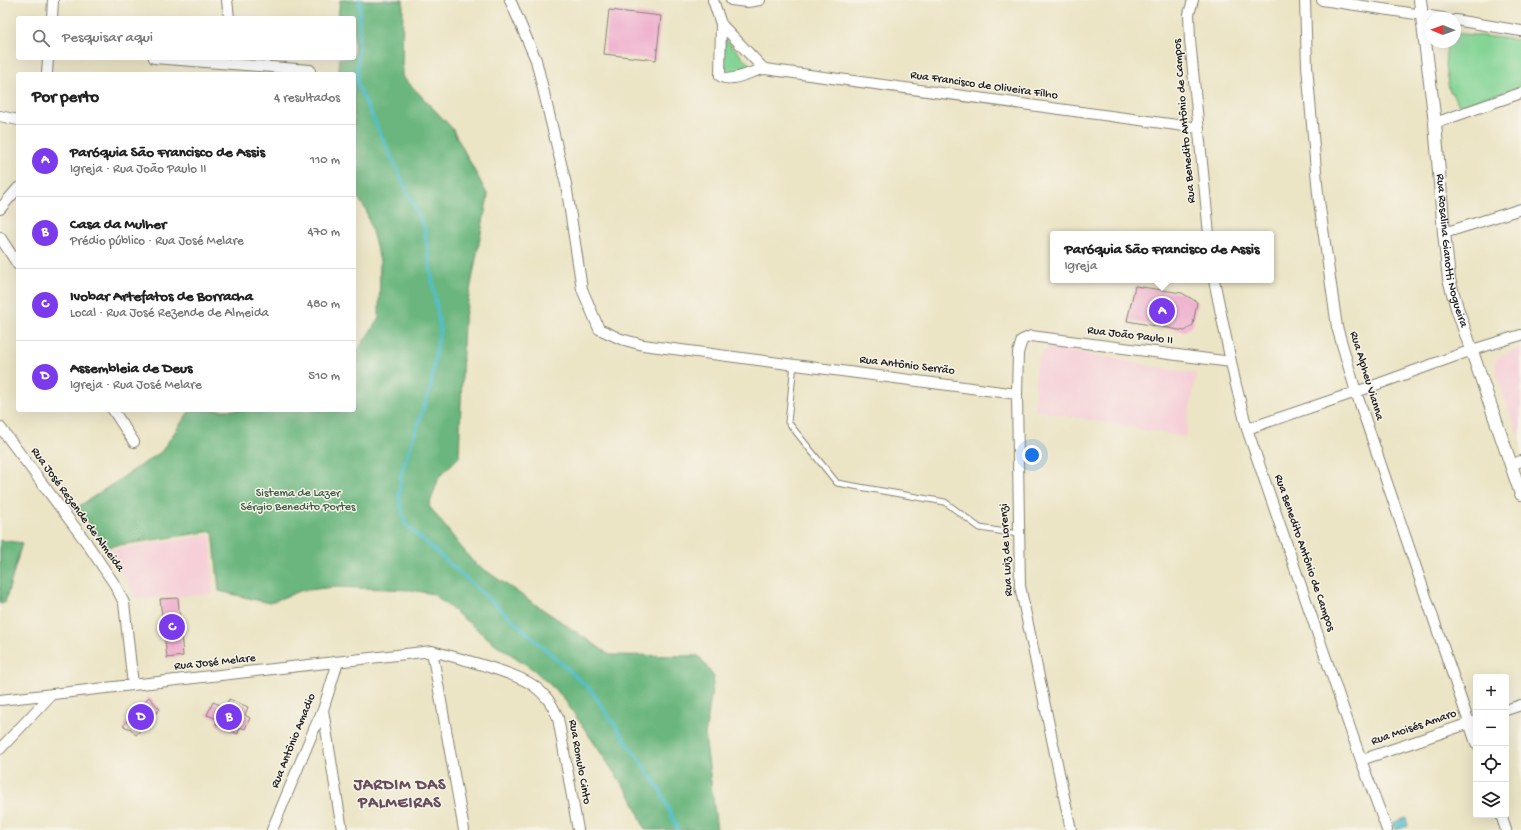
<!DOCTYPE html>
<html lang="pt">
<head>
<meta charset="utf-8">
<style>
	:root { --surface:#fff; --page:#f6f6f6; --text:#222; --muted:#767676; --line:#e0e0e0; --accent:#7c3aed }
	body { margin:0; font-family:"Gochi Hand",sans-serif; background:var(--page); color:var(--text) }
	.controls { position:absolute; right:12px; bottom:12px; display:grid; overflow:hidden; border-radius:4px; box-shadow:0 4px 16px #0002 }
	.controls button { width:36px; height:36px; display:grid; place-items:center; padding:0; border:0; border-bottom:1px solid var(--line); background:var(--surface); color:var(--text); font:20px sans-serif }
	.compass { position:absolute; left:1425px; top:12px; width:36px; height:36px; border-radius:50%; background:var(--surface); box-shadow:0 4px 16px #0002; rotate:271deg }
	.you { position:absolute; left:1032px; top:455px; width:14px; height:14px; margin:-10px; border:3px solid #fff; border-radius:50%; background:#1a73e8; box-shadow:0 0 0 6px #1a73e833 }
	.badge { display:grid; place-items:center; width:26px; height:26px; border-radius:50%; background:var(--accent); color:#fff; font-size:13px; font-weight:700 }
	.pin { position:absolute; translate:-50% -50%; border:2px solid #fff; box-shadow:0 1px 4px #0006 }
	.popup { position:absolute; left:1050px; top:231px; width:224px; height:52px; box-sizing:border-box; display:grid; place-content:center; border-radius:4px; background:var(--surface); filter:drop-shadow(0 1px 3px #0005); font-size:13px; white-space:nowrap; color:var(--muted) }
	.popup b { font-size:15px; color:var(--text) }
	.popup::after { content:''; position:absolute; left:50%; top:100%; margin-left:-8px; border:8px solid transparent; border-top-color:var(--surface) }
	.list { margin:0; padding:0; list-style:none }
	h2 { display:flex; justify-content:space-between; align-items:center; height:52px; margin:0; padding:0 16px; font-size:17px }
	h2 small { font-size:13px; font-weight:400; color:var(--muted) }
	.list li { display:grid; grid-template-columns:26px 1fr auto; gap:12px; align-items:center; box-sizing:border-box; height:72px; padding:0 16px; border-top:1px solid var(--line) }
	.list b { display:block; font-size:15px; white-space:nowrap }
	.list p { margin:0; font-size:13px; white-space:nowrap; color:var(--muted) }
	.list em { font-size:13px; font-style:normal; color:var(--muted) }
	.icon { flex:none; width:22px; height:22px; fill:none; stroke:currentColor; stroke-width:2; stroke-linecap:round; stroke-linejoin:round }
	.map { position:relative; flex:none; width:1521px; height:830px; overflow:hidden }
	.search { position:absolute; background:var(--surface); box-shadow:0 4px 16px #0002; left:16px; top:16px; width:340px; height:44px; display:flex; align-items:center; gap:10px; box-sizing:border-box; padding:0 14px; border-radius:4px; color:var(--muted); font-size:15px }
	.panel { position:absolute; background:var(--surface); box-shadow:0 4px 16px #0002; left:16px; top:72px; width:340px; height:340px; border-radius:4px }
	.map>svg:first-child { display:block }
	.built { fill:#f6cfd8 }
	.green { fill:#83d495; stroke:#507858 }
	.forest { fill:#6ab67e; stroke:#43694d }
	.water { fill:#52bfcb; stroke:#376e74 }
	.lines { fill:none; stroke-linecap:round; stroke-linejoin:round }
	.stream { stroke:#52bfcb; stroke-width:3.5 }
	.building { fill:#eea9cc }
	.service-casing { stroke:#848070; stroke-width:7 }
	.minor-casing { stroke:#848070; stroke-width:12 }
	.tertiary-casing { stroke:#848070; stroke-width:14 }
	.service { stroke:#fff; stroke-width:5 }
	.minor { stroke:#fff; stroke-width:10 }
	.tertiary { stroke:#fff; stroke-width:12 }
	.labels { text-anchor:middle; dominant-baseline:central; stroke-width:3; stroke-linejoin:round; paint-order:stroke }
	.street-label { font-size:12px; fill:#1c1c1c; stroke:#f7f3e8 }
	.park-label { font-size:12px; fill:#405c46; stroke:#f7f3e8 }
	.district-label { font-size:16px; font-weight:bold; letter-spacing:1px; fill:#664d5a; stroke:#f7f3e8 }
</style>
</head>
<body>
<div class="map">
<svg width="1521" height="830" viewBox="0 0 1521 830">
	<rect width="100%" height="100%" fill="#f7f3e8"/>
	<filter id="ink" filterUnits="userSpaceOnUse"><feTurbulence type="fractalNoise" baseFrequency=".025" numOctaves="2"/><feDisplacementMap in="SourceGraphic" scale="8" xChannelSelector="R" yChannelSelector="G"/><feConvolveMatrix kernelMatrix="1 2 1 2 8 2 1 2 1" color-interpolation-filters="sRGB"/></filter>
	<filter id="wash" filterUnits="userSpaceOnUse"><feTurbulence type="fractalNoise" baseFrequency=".012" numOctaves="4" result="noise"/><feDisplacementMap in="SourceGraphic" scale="16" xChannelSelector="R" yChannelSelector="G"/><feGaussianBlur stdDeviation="0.9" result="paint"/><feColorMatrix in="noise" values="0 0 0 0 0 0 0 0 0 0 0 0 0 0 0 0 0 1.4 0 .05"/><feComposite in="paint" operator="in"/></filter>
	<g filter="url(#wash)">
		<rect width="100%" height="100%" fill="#ebe4c5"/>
		<path class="built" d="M1049,347L1196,374L1185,437L1034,410L1036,369L1039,356Z
			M1521,348V432L1517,433L1496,373L1495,361L1502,355Z
			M211,535L213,594L136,598L110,550Z"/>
		<path class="green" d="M1455,33L1521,40V87L1459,105L1449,89L1445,66L1447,42H1455Z
			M724,38L752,67L723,75Z"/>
		<path class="forest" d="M340,0H403L402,76L452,128L488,196L464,322L459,457L439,477L429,506L473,562L610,655L699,656L714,677L705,736L717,830H645L633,800L562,696L534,670L494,643L433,594L412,590L334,587L300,591L269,603L219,591L213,531L106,547L78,507L161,452L190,410H354V356L379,318L380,261L366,210L354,192V74H339V58H354V18H338Z
			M0,540L22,543L5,603L0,604Z"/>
		<path class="water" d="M1406,818L1408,826L1395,830L1392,823Z"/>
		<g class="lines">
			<path class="stream" d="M360,0L357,84L424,227L440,329L431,386L401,474L399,497L405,524L590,689L660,790L678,830"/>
		</g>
		<g id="blocks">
			<path class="building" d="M609,10L661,16L656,60L604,54Z
				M1135,286L1182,293L1197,302L1193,325L1185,331L1127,321Z
				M178,598L183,656L167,658L160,599Z
				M149,697L160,709L136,735L131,729L123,726Z
				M229,699L248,707L245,715L250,718L245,729L240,727L238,734L216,724L218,719L207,715L213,702L225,707Z"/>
		</g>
	</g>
	<g filter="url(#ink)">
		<use href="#blocks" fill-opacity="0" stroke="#848070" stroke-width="1"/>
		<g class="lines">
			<g class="service-casing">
				<path id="service" d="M794,364L788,422L837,483L945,502L980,528L1018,534"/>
			</g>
			<g class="minor-casing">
				<path id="minor" d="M227,0L229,18
					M510,0L536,60L566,184L582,289L599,329L621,339L643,345L1017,394
					M713,0L721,24L761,66L765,69L1199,128
					M731,0L747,2L760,0
					M1193,0L1189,14L1190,40L1209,234
					M1305,0L1307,66L1318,194L1337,327L1356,392L1476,743
					M1322,0L1443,18
					M52,18L53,0
					M1455,20L1521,31
					M721,23L720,76C731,84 752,70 765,69
					M154,58L310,70
					M47,74L48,58
					M0,116L18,120
					M1435,123L1521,93
					M0,209L18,188
					M1444,233L1521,209
					M0,237L18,265
					M1214,280L1235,381L1247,429L1361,760L1387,830
					M113,410L134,442
					M0,427L86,542L115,585L124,603L133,685
					M1247,429L1356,392L1472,350L1521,335
					M1511,465L1521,461
					M432,651L464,830
					M0,700L432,651C451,656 470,661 489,667C520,677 545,684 558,718L578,830
					M323,710L342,830
					M1506,710L1521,705
					M0,749L52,694
					M1361,760L1476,721
					M1501,815L1506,830
					M272,830L315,727L323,710L338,662
					M1071,830L1020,586L1017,394L1018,353L1022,340L1031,336L1231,362"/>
			</g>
			<g class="tertiary-casing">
				<g id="tertiary">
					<path id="s1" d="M1420,0L1435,123L1444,233L1449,279L1457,308L1521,494"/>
				</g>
			</g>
			<use href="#service" class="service"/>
			<use href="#minor" class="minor"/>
			<use href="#tertiary" class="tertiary"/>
		</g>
	</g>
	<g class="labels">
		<g class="street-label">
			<text transform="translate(984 86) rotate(8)">Rua Francisco de Oliveira Filho</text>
			<text transform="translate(1185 121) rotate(-95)">Rua Benedito Antônio de Campos</text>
			<text stroke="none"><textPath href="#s1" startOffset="253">Rua Rosalina Gianotti Nogueira</textPath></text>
			<text transform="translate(1130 336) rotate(7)">Rua João Paulo II</text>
			<text transform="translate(907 366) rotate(7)">Rua Antônio Serrão</text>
			<text transform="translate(1366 376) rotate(73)">Rua Alpheu Vianna</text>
			<text transform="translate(77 510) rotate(54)">Rua José Rezende de Almeida</text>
			<text transform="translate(1007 550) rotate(-93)">Rua Luiz de Lorenzi</text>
			<text transform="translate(1304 553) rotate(71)">Rua Benedito Antônio de Campos</text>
			<text transform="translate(215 663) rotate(-6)">Rua José Melare</text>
			<text transform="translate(1414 728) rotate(-19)">Rua Moisés Amaro</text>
			<text transform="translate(294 741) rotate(-68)">Rua Antônio Amadio</text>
			<text transform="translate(579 762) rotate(80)">Rua Romulo Cinto</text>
		</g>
		<g class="park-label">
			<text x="298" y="494">Sistema de Lazer<tspan x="298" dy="14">Sérgio Benedito Portes</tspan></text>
		</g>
		<g class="district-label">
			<text x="400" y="786">JARDIM DAS<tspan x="400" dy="18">PALMEIRAS</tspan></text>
		</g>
	</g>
</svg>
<div class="controls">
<button>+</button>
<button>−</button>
<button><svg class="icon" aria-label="locate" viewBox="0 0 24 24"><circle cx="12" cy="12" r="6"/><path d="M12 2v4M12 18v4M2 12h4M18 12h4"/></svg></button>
<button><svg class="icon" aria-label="layers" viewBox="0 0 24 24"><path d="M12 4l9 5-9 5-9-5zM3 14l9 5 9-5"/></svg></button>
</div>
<svg class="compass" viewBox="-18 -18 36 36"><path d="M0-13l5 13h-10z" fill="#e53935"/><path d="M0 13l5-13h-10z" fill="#767676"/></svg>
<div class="you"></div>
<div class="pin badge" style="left:1162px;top:311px">A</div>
<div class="popup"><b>Paróquia São Francisco de Assis</b>Igreja</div>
<div class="pin badge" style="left:229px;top:717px">B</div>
<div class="pin badge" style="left:172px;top:627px">C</div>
<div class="pin badge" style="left:141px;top:717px">D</div>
<div class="search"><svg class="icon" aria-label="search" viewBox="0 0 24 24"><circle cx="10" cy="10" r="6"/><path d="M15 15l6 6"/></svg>Pesquisar aqui</div>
<section class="panel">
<h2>Por perto<small>4 resultados</small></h2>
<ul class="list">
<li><span class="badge">A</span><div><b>Paróquia São Francisco de Assis</b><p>Igreja · Rua João Paulo II</p></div><em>110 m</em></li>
<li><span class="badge">B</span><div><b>Casa da Mulher</b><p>Prédio público · Rua José Melare</p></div><em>470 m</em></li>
<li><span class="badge">C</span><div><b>Ivobar Artefatos de Borracha</b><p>Local · Rua José Rezende de Almeida</p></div><em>480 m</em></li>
<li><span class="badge">D</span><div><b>Assembleia de Deus</b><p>Igreja · Rua José Melare</p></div><em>510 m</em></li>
</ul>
</section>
</div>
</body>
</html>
